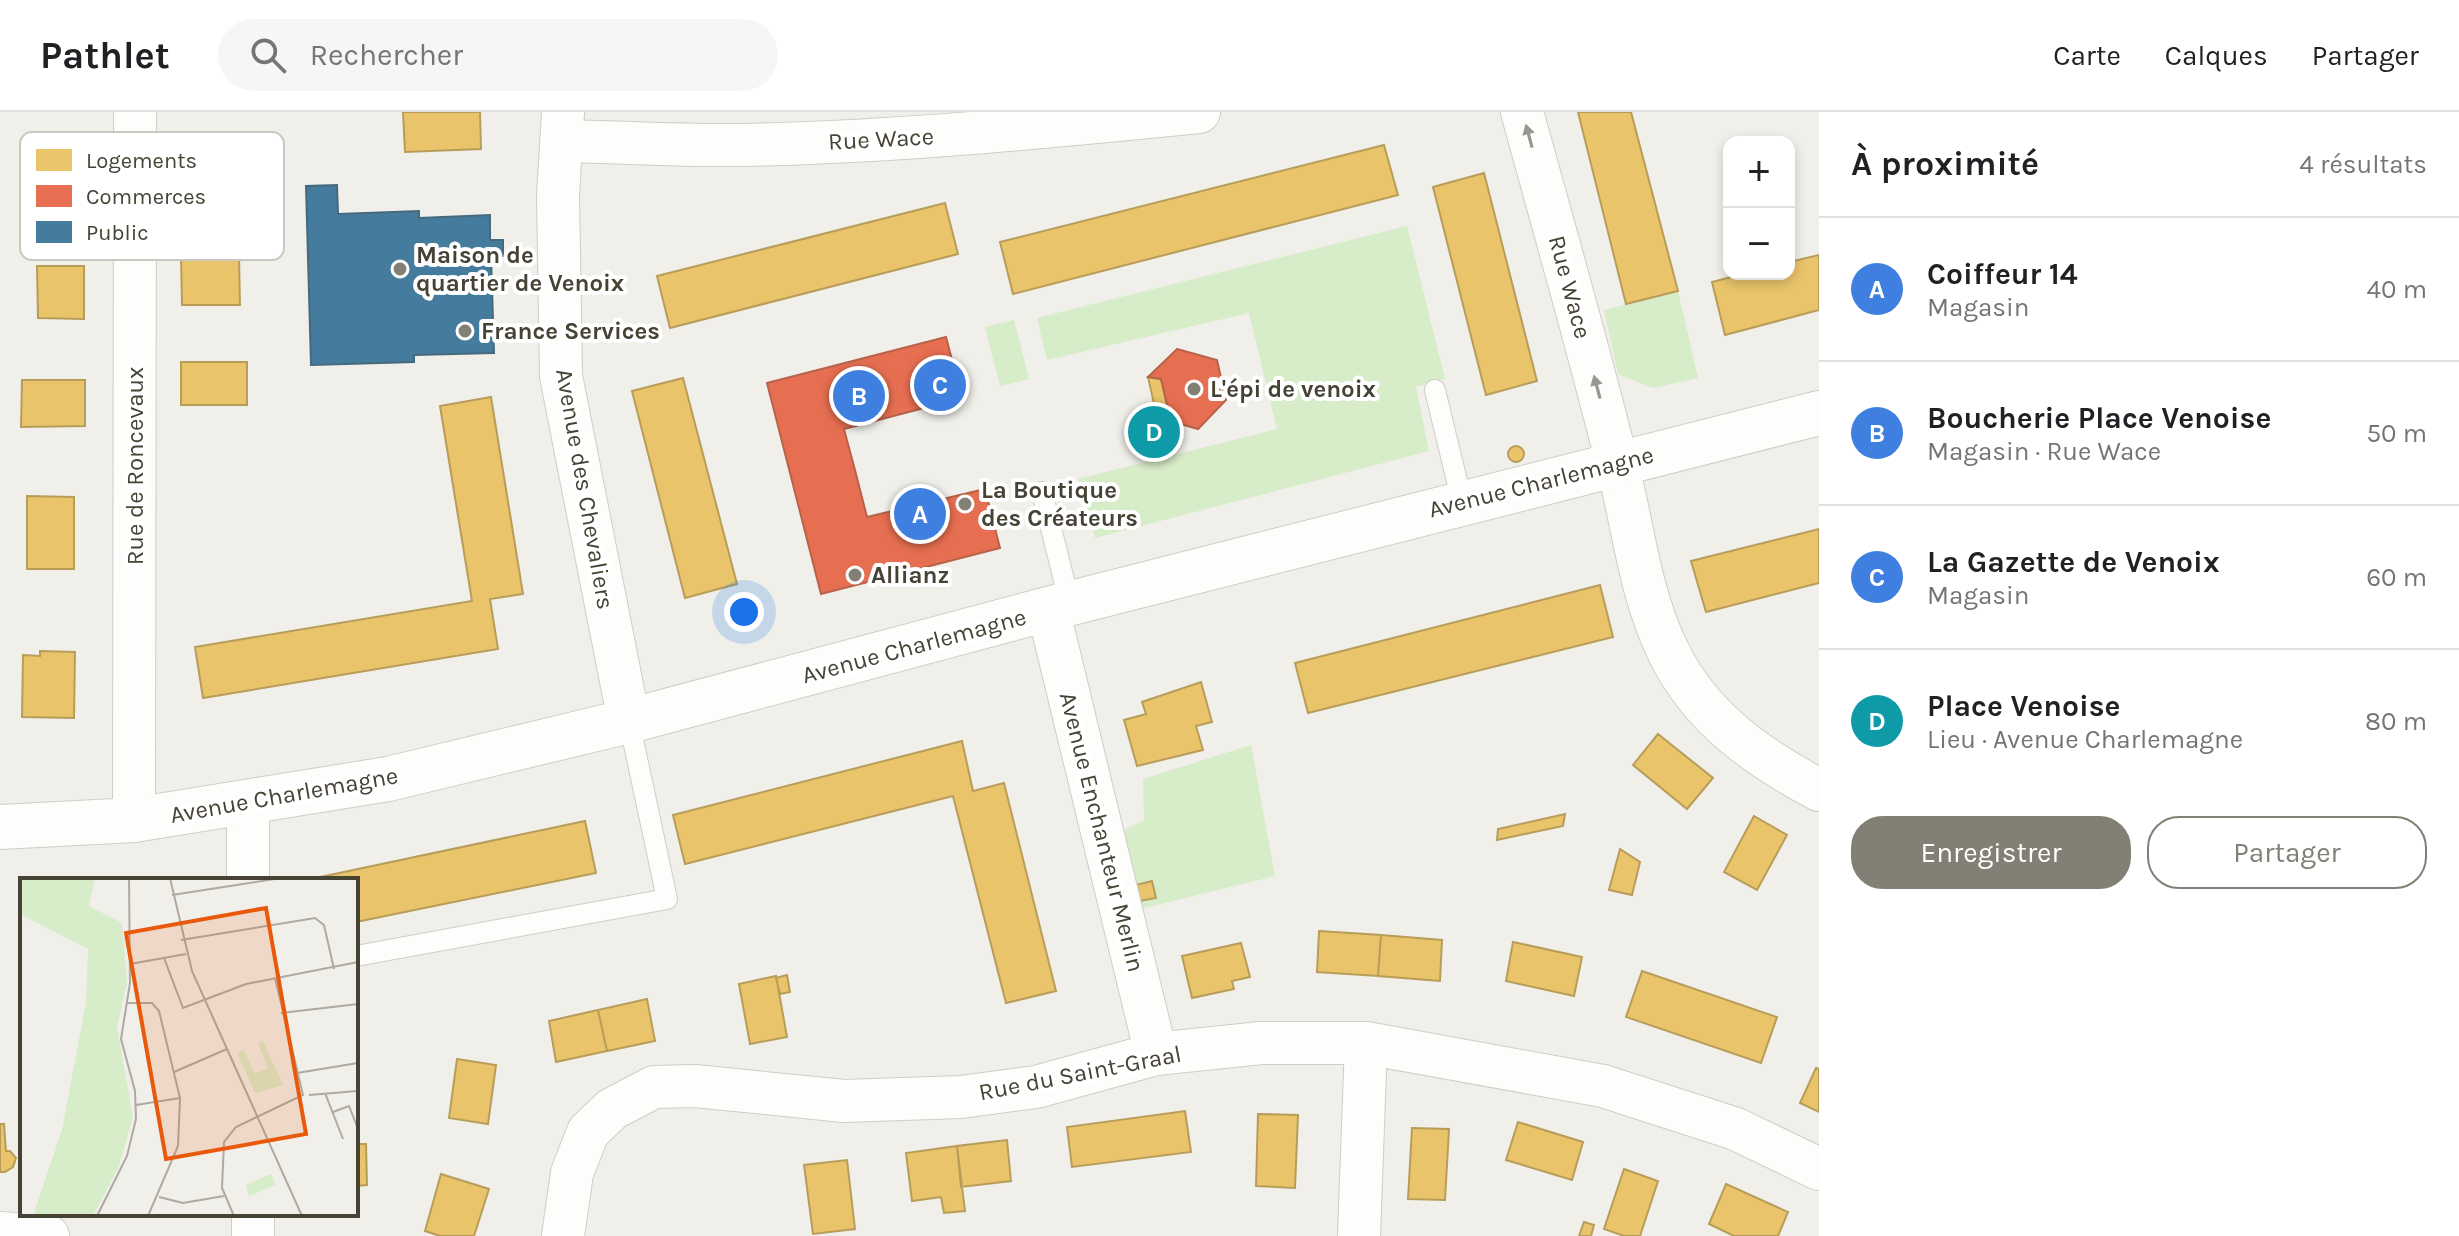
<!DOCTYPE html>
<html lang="fr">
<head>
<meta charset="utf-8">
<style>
	:root { --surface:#fff; --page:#f6f6f6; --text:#202124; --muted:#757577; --line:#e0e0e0; --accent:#827f74 }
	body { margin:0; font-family:Karla,sans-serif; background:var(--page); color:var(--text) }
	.controls { position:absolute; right:24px; top:24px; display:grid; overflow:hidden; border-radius:16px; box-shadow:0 4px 12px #0003 }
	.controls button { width:72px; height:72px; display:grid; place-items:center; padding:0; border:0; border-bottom:2px solid var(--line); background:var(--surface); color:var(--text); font:40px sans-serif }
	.you { position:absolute; left:744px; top:500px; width:28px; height:28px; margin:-20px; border:6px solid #fff; border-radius:50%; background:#1a73e8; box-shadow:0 0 0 12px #1a73e833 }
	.badge { display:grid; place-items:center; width:52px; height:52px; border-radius:50%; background:var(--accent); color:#fff; font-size:26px; font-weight:700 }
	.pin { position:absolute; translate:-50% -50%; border:4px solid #fff; box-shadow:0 2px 8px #0006 }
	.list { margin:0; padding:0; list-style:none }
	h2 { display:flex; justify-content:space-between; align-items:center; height:104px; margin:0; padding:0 32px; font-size:34px }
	h2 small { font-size:26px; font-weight:400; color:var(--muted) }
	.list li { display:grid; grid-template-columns:52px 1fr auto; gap:24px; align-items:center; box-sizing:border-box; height:144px; padding:0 32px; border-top:2px solid var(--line) }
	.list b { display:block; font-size:30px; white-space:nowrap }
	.list p { margin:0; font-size:26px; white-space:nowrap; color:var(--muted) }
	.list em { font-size:26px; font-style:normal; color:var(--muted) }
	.actions { display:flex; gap:16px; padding:24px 32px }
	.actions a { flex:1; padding:18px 0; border:2px solid var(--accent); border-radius:32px; text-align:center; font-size:28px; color:var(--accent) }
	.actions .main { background:var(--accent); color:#fff }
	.icon { flex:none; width:44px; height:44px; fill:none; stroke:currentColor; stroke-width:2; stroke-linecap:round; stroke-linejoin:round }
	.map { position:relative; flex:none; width:1819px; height:1124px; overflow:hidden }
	header { display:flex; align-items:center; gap:48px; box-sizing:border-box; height:112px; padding:0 40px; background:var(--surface); border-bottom:2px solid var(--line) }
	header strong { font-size:38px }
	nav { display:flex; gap:44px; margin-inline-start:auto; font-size:28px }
	.search { width:560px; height:72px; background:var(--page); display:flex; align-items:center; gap:20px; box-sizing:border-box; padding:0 28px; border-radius:44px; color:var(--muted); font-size:30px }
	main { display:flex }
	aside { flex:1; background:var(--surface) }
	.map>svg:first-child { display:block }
	.green { fill:#d7ecc8 }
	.homes { fill:#e9c46a; stroke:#b89d5a; stroke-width:2 }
	.shops { fill:#e76f51; stroke:#b76249; stroke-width:2 }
	.public { fill:#457b9d; stroke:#456a7e; stroke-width:2 }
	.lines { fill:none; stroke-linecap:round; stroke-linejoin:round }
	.service-casing { stroke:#cecdc6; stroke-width:22 }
	.minor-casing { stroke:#cecdc6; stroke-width:44 }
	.tertiary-casing { stroke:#cecdc6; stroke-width:46 }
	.service { stroke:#fdfdfc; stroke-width:20 }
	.minor { stroke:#fdfdfc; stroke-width:42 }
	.tertiary { stroke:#fdfdfc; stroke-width:44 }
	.oneway { fill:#98978f }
	.poi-dot { fill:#827f74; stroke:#fff; stroke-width:3 }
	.labels { text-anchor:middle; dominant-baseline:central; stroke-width:8; stroke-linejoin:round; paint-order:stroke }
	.street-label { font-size:24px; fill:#464335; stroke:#fff }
	.poi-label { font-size:24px; font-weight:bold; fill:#464335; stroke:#fff; text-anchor:start }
	.inset-road { fill:none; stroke:#acaaa1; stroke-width:2 }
	.view { fill:#e8590c; fill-opacity:0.15; stroke:#e8590c; stroke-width:4 }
	.inset-edge { fill:none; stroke:#464335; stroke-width:4 }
	.key { fill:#fff; stroke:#c8c7c2; stroke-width:2 }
	.key-label { font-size:22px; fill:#464335 }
</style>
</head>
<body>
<header>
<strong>Pathlet</strong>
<div class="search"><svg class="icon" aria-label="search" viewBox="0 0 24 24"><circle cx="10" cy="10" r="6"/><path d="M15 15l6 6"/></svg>Rechercher</div>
<nav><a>Carte</a><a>Calques</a><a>Partager</a></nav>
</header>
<main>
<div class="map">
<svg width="1819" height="1124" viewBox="0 0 1819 1124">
	<rect width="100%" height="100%" fill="#f0efe9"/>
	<path class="green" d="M1407,114L1445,267L1416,275L1429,339L1095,426L1078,367L1277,317L1249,201L1047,248L1037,206Z
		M1678,179L1698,266L1653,276L1618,262L1604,198Z
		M1014,208L1029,267L1000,274L985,215Z
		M1251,633L1275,764L1136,798L1124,718L1144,708L1143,667Z"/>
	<path class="homes" d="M403,0H480L481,37L405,40Z
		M1578,0H1631L1678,179L1626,192Z
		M1384,33L1398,83L1013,182L1000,130Z
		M1484,61L1537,269L1486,283L1433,75Z
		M945,91L958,142L670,216L657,164Z
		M1819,143V198L1725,223L1712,170L1743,162H1789V150Z
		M181,144H239L240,193H182Z
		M37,154H84V207L38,206Z
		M181,250H247V293H181Z
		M1148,265L1161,267L1168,297L1157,305Z
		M683,266L737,472L685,486L632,279Z
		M22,268H85V314L21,315Z
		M491,285L523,482L490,487L498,537L203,586L195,535L472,489L440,294Z
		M1508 342a8 8 0 1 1 16 0a8 8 0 1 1-16 0Z
		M27,384L74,385V457H27Z
		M1819,417V471L1706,500L1691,449Z
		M1600,473L1613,525L1308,601L1295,551Z
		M40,539L75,540L74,606L22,605L23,543L40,544Z
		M1201,570L1212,610L1196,614L1203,638L1137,654L1124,608L1146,602L1142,590Z
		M1658,622L1713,666L1687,697L1633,653Z
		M962,629L973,679L1004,671L1056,879L1006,891L953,684L685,752L673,703Z
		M1565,702L1563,714L1497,728L1498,717Z
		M1754,704L1787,723L1757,778L1724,760Z
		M585,709L596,761L356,810V768H306Z
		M1620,737L1640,750L1632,783L1609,778Z
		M1152,769L1156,786L1139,789L1136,773Z
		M1319,819L1381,823L1378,864L1317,860Z
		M1381,823L1442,828L1440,869L1378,864Z
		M1513,830L1582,845L1574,884L1506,869Z
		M1241,831L1250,865L1232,869L1234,877L1192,886L1182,844Z
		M1642,859L1777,905L1761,951L1626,905Z
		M787,863L790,880L780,882L776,866Z
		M776,864L787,925L750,932L739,872Z
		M647,887L655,929L607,939L598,898Z
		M598,898L607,939L556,950L549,909Z
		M457,947L496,953L488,1012L449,1006Z
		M1816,956L1819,957V1000L1800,991Z
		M1185,999L1191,1040L1072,1055L1067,1015Z
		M1258,1002L1298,1003L1295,1076L1256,1074Z
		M1518,1010L1583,1030L1572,1068L1506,1048Z
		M0,1012H4L6,1039H10L16,1046L13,1055L5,1060H0Z
		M1412,1016L1449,1017L1445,1088L1408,1087Z
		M1007,1028L1011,1069L961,1075L957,1034Z
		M356,1032H366L367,1073L356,1074Z
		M957,1034L965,1099L944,1101L941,1085L912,1089L906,1041Z
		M847,1048L855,1117L813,1122L804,1053Z
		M1624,1057L1658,1069L1640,1124H1624L1604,1117Z
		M441,1062L489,1077L474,1124H440L425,1119Z
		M1726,1072L1788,1100L1778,1124H1734L1709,1112Z
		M1584,1110L1594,1113L1591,1124H1579Z"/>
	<path class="shops" d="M946,225L962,286L844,317L856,362L867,405L985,377L1000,436L821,482L767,271Z
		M1177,237L1217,248L1226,288L1198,317L1157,305L1168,297L1161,267L1148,265Z"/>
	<path class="public" d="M337,73L338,102L419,99V106L490,103V128H503V144H491L494,241L414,243V250L311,253L306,74Z"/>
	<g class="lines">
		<g class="service-casing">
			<path id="service" d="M1435,278L1462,390
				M1042,380L1070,492
				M356,844L667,787L629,609"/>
		</g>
		<g class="minor-casing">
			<path id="minor" d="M1522,0C1554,116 1587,231 1616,347C1633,411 1639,481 1669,541C1701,606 1757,645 1819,678
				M563,1L558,83L561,264L629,609
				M562,29C622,30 683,34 744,33C896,30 1048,15 1199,0
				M1048,497L1156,942
				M248,690V768
				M134,708L135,0
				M253,1102V1124
				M0,1121L48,1124
				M563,1124L572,1061L588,1020L612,997L654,975L695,974L844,989L961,985L1036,975L1156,942L1261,931H1366L1603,974L1736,1017L1819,1057
				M1359,1124L1366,931"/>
		</g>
		<g class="tertiary-casing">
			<path id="tertiary" d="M0,715L134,708L388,667L629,609L1048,497L1819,301"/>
		</g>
		<use href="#service" class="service"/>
		<use href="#minor" class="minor"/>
		<use href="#tertiary" class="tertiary"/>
	</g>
	<defs><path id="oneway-solid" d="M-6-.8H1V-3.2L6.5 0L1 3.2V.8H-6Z" transform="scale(2)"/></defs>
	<g class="oneway">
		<use href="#oneway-solid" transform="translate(1529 24) rotate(-105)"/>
		<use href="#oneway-solid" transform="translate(1597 275) rotate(-105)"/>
	</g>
	<g class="poi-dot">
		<circle cx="400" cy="157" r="8"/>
		<circle cx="465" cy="219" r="8"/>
		<circle cx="1194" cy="277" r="8"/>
		<circle cx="965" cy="392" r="8"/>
		<circle cx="855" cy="463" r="8"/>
	</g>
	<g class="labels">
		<g class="street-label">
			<text transform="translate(881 27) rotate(-3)">Rue Wace</text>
			<text transform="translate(1570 175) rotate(75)">Rue Wace</text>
			<text transform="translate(135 354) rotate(-90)">Rue de Roncevaux</text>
			<text transform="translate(1541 370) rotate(-14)">Avenue Charlemagne</text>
			<text transform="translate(585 377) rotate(80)">Avenue des Chevaliers</text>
			<text transform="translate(914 534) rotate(-15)">Avenue Charlemagne</text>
			<text transform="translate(284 683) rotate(-10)">Avenue Charlemagne</text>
			<text transform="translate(1102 720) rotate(76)">Avenue Enchanteur Merlin</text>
			<text transform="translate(1080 961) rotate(-11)">Rue du Saint-Graal</text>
		</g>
		<g class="poi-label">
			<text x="416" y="143">Maison de<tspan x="416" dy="28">quartier de Venoix</tspan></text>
			<text x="481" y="219">France Services</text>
			<text x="1210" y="277">L'épi de venoix</text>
			<text x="981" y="378">La Boutique<tspan x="981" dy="28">des Créateurs</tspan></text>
			<text x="871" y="463">Allianz</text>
		</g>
	</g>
	<g transform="translate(20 766)">
		<rect width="338" height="338" fill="#f0efe9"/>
		<path d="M0,0H75L69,28L102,45L107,104L97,150L113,239L99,288L73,338H13L42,252L66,124L68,71L0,36ZM243,163L263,207L235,215L217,175L224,172L235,196L248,190L238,166ZM251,296L256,307L229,318L226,307Z" fill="#d7ecc8"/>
		<path class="inset-road" d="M150,0L172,93L282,338M152,17L261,0M161,62L295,40L304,47L314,91M144,80L163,130L226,106L338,84M110,86L166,76M106,125H132L139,133L160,220L158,268L128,338M261,135L338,126M154,194L207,171M277,195L338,185M305,215L323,261M289,217L337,213M116,227L160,220M313,234L329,228L338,251M139,319L163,325L204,318M77,338L107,278L116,241L115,213L101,161L110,105L109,0M214,338L202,310L204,264L216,249L283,217L255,100"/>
		<path class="view" d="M246,30L286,256L146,281L106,55Z"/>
		<rect width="338" height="338" class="inset-edge"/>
	</g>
	<rect x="20" y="20" width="264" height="128" rx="12" class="key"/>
	<rect x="36" y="37" width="36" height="22" fill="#e9c46a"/>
	<rect x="36" y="73" width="36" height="22" fill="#e76f51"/>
	<rect x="36" y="109" width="36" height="22" fill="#457b9d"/>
	<g class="key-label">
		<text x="86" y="56">Logements</text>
		<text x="86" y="92">Commerces</text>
		<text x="86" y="128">Public</text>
	</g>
</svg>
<div class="controls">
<button>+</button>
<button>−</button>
</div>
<div class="you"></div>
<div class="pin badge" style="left:920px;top:402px;background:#3f7fe0">A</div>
<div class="pin badge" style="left:859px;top:284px;background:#3f7fe0">B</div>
<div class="pin badge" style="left:940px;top:273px;background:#3f7fe0">C</div>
<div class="pin badge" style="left:1154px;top:320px;background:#0f9aa8">D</div>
</div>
<aside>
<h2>À proximité<small>4 résultats</small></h2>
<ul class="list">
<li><span class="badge" style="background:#3f7fe0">A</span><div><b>Coiffeur 14</b><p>Magasin</p></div><em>40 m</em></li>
<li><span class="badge" style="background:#3f7fe0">B</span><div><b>Boucherie Place Venoise</b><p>Magasin · Rue Wace</p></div><em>50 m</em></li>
<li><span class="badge" style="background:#3f7fe0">C</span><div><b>La Gazette de Venoix</b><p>Magasin</p></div><em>60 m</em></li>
<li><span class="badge" style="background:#0f9aa8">D</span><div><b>Place Venoise</b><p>Lieu · Avenue Charlemagne</p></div><em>80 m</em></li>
</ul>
<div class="actions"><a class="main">Enregistrer</a><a>Partager</a></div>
</aside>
</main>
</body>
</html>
